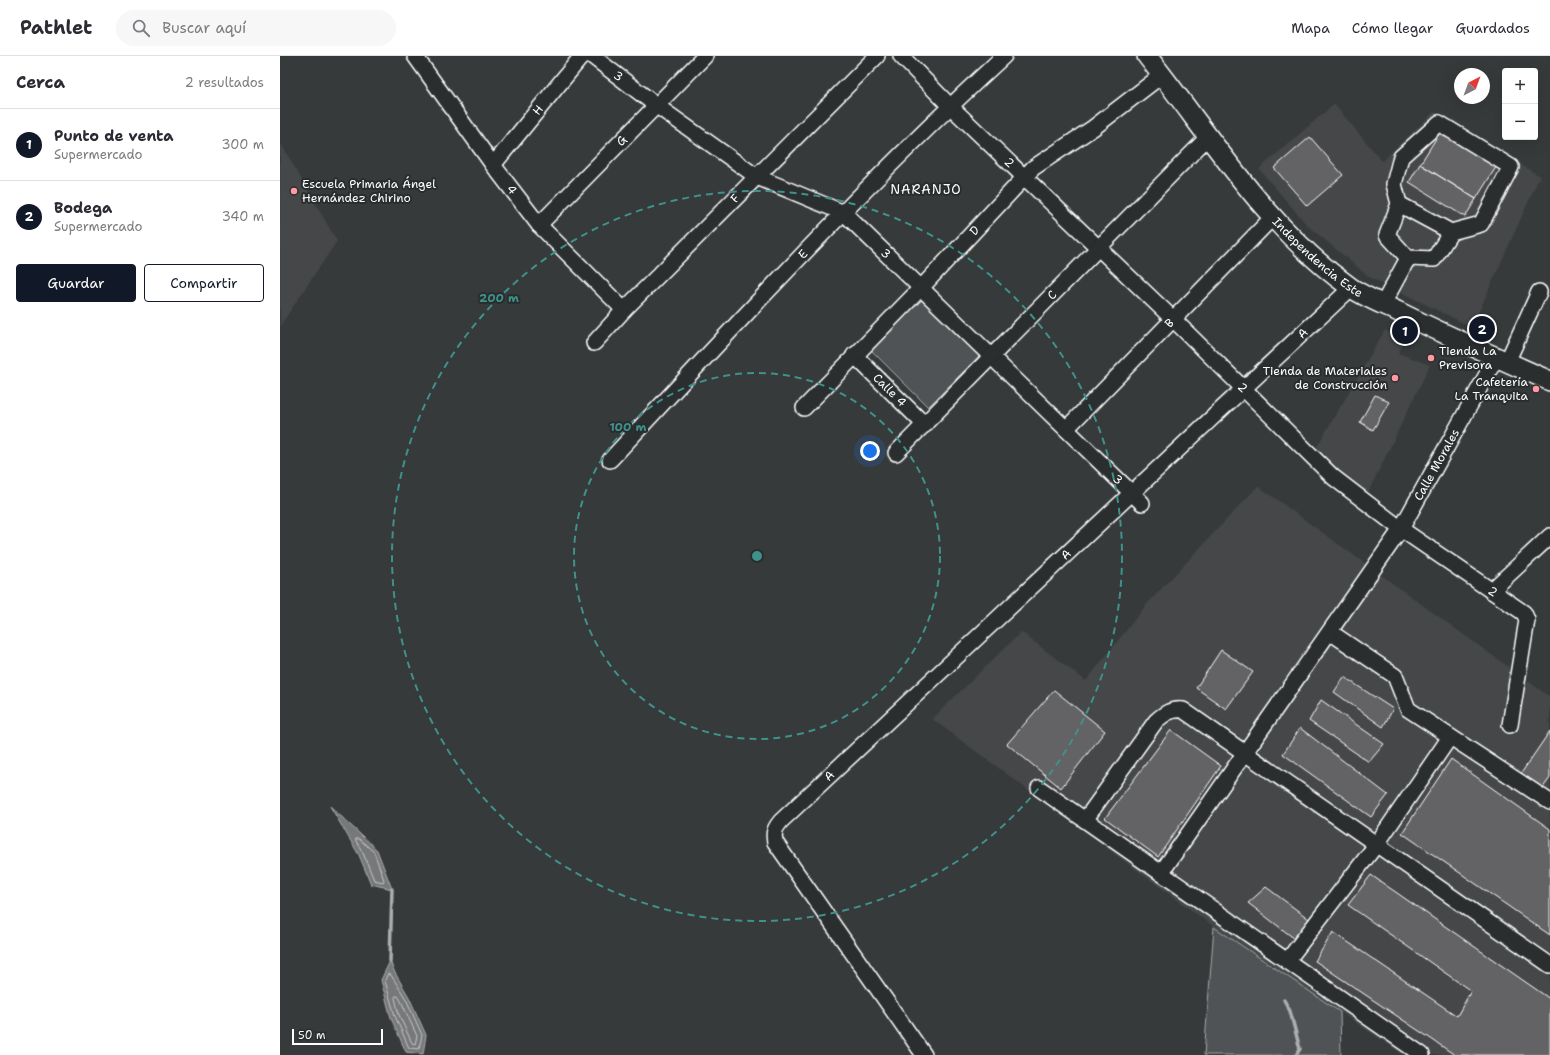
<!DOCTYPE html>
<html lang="es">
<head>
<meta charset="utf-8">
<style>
	:root { --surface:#fff; --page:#f7f7f7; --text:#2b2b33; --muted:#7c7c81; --line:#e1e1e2; --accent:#111827 }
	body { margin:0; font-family:"Shantell Sans",sans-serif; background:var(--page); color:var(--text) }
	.controls { position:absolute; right:12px; top:12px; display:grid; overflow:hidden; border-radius:4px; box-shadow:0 4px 16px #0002 }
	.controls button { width:36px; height:36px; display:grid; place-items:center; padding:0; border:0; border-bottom:1px solid var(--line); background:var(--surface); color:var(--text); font:20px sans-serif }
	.compass { position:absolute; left:1174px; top:12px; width:36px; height:36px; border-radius:50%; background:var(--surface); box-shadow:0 4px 16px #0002; rotate:41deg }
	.scale { position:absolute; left:12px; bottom:10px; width:91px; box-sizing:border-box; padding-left:4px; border:2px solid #fff; border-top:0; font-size:11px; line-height:14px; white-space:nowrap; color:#fff; -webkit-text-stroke:3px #2a2d2e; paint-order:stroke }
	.you { position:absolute; left:590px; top:395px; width:14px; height:14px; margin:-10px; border:3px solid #fff; border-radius:50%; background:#1a73e8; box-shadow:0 0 0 6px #1a73e833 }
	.badge { display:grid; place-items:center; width:26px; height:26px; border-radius:50%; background:var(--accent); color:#fff; font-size:13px; font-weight:700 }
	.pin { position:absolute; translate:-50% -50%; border:2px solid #fff; box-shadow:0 1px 4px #0006 }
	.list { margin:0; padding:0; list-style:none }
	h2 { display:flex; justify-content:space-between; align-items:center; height:52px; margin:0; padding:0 16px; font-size:17px }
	h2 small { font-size:13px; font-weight:400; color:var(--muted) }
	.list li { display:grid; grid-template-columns:26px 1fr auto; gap:12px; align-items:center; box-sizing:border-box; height:72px; padding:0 16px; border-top:1px solid var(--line) }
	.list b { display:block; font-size:15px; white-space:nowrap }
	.list p { margin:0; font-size:13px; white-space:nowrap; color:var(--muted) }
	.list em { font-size:13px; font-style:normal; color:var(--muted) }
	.actions { display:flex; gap:8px; padding:12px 16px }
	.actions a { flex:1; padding:9px 0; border:1px solid var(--accent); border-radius:4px; text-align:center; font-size:14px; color:var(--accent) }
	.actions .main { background:var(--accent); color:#fff }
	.icon { flex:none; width:22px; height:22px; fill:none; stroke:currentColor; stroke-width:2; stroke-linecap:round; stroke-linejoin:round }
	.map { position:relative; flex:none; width:1270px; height:999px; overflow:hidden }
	header { display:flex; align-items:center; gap:24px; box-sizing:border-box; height:56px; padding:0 20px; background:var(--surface); border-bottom:1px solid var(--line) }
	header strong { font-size:19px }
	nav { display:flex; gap:22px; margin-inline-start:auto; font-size:14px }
	.search { width:280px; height:36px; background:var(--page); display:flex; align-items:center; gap:10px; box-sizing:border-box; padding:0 14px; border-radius:22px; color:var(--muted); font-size:15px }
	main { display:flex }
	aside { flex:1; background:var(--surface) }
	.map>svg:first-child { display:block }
	.built { fill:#444748 }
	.green { fill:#505354; stroke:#a8a9aa }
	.water { fill:#767879; stroke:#adaeaf }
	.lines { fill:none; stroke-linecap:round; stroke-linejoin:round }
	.shore { stroke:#c8c9c9; stroke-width:1 }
	.stream { stroke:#adaeaf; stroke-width:3.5 }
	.building { fill:#636465; stroke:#fff }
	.minor-casing { stroke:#fff; stroke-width:18 }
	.major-casing { stroke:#fff; stroke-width:22 }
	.minor { stroke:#2a2d2e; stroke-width:15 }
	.major { stroke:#2a2d2e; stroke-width:19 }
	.ring { fill:none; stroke:#3f918b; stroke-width:2; stroke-dasharray:7 5 }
	.poi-dot { fill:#ff9aa2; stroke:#2a2d2e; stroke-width:1.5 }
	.labels { text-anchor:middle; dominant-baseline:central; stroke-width:4; stroke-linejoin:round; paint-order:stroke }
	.street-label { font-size:12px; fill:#fff; stroke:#2a2d2e }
	.poi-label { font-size:12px; fill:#fff; stroke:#2a2d2e; text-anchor:start }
	.neighbourhood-label { font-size:13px; letter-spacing:1px; fill:#fff; stroke:#2a2d2e }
	.centre { fill:#3f918b; stroke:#2a2d2e; stroke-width:2 }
	.ring-label { font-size:12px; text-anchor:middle; font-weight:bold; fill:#3f918b; stroke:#2a2d2e; stroke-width:4; stroke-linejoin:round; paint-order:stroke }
</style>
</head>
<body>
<header>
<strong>Pathlet</strong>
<div class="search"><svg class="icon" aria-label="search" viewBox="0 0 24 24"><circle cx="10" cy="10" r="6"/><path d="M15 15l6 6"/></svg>Buscar aquí</div>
<nav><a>Mapa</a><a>Cómo llegar</a><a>Guardados</a></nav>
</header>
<main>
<aside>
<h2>Cerca<small>2 resultados</small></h2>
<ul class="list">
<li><span class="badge">1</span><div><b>Punto de venta</b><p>Supermercado</p></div><em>300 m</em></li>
<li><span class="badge">2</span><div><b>Bodega</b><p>Supermercado</p></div><em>340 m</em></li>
</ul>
<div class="actions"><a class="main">Guardar</a><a>Compartir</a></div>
</aside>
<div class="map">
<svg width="1270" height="999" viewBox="0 0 1270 999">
	<rect width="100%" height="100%" fill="#373a3b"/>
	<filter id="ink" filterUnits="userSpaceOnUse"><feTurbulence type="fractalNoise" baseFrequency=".025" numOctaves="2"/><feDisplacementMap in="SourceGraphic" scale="8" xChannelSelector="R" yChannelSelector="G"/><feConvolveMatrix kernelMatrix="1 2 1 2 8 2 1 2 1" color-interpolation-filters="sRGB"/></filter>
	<g filter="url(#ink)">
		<path class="built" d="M1054,48L1102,105L1154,56L1260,120L1192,271L1089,221L1027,169L979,113Z
			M0,86L57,185L0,270Z
			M1105,274L1126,284L1118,297L1150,309L1087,439L1065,423L1035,394Z
			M978,430L1270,641V999H1124L934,871L652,663L741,576L806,625L867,548Z"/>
		<path class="green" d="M641,243L699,300L648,351L591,294Z
			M934,871L1060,956L1061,999H924Z"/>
		<path class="water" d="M50,750L97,794L112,833L91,828L79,799Z
			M110,905L115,917L129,941L146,979L143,998L126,996L111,962L101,924Z"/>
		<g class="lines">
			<path class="shore" d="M76,783H79L94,796L104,824L103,826L94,824L83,797L76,785Z
				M108,918L111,919L126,943L142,979L139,993L129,992L115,960L105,925Z
				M116,940H118L121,945L137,980L135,988L132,987L119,959L115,942Z"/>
			<path class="stream" d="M110,905L112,833
				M1004,944L1010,955L1020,993L1016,999"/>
		</g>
		<path class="building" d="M1162,73L1218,108L1196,143L1140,108Z
			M1030,81L1063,119L1027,150L994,112Z
			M1140,108L1196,143L1185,161L1129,126Z
			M1095,339L1109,346L1093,374L1080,366Z
			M941,594L973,616L946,653L916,632Z
			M1064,621L1113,653L1103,671L1054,636Z
			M774,634L825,675L781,732L727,688Z
			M1041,644L1104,688L1089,706L1029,665Z
			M1020,672L1108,739L1091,761L1003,698Z
			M891,674L941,710L878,801L825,762Z
			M1270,675V722L1262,733L1240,719Z
			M1171,703L1270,773V879L1122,777Z
			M1091,819L1270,943V999H1175L1035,905L1053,876L1177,960L1191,935L1068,849Z
			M986,831L1029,863L1015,883L968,847Z"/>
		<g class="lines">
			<g class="minor-casing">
				<g id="minor">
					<path id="s1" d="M135,0L213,109L259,169L344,254"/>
					<path id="s2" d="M312,0L377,50L477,121L564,157L862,447"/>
					<path id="s3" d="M621,0L670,50L893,263L1053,421L1121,473L1244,557L1247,564L1230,669"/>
					<path id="s4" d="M213,109L302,0"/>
					<path d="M1119,148L1171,176"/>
					<path id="s5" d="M259,169L425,0"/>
					<path d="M1103,248L1128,202L1154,203L1171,176L1201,168L1231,111L1159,67L1121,101L1114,128L1119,148L1107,179L1128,202"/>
					<path id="s6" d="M314,287L344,254L597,0"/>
					<path id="s7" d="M574,299L645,369"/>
					<path d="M1227,306L1259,236"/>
					<path id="s8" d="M524,352L641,232L753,112L813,72L882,19"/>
					<path id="s9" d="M786,373L992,162"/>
					<path id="s10" d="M616,397L928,81"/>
					<path id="s11" d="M330,404C458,266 586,127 724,0"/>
					<path d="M1211,535L1270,480"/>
					<path d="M1050,576L1115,620L1128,653L1270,746"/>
					<path d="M759,732L1142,999"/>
					<path d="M805,764L876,665C885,657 891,653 903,654L1270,909"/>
					<path id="s12" d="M881,817L1121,473L1216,302"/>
					<path d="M1007,905L1096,789L1170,681"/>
					<path id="s13" d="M644,999L495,786C493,776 495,772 501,765L1071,232"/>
				</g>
			</g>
			<g class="major-casing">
				<g id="major">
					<path id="s14" d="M867,0C931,80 985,171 1070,231C1084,241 1105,249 1121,257C1170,281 1220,303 1270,325"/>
				</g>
			</g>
			<use href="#minor" class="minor"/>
			<use href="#major" class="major"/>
		</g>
	</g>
	<g class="ring">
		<circle cx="477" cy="500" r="183"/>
		<circle cx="477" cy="500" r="365"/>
	</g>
	<g class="poi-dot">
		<circle cx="14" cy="135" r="4"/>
		<circle cx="1151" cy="302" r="4"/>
		<circle cx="1115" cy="322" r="4"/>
		<circle cx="1256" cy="333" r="4"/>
	</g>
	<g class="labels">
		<g class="street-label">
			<text stroke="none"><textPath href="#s2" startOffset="33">3</textPath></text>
			<text stroke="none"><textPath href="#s4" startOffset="71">H</textPath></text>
			<text stroke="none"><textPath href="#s5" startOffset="118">G</textPath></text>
			<text stroke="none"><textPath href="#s3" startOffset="152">2</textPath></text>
			<text stroke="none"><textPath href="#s1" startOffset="165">4</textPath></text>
			<text stroke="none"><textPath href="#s6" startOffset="202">F</textPath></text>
			<text stroke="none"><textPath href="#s8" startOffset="246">D</textPath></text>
			<text stroke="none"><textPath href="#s2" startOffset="357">3</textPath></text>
			<text stroke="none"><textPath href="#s11" startOffset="282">E</textPath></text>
			<text stroke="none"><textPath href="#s14" startOffset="265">Independencia Este</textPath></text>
			<text stroke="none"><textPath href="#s10" startOffset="222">C</textPath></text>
			<text stroke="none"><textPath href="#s9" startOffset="148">B</textPath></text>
			<text stroke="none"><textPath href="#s13" startOffset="997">A</textPath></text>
			<text stroke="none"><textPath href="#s3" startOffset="476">2</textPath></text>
			<text stroke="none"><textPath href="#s7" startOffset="50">Calle 4</textPath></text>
			<text stroke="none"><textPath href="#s12" startOffset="493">Calle Morales</textPath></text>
			<text stroke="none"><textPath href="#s2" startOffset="681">3</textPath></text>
			<text stroke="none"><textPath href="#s13" startOffset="673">A</textPath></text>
			<text stroke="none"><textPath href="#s3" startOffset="800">2</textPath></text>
			<text stroke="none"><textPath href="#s13" startOffset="349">A</textPath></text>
		</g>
		<g class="poi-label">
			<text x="22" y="128">Escuela Primaria Ángel<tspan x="22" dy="14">Hernández Chirino</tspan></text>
			<text x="1159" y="295">Tienda La<tspan x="1159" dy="14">Previsora</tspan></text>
			<text x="1107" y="315" text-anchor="end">Tienda de Materiales<tspan x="1107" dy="14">de Construcción</tspan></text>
			<text x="1248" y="326" text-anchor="end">Cafetería<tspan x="1248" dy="14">La Tranquita</tspan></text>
		</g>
		<g class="neighbourhood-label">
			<text x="646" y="133">NARANJO</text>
		</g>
	</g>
	<circle cx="477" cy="500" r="6" class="centre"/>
	<g class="ring-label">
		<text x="219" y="246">200 m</text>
		<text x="348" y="375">100 m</text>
	</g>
</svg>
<div class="controls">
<button>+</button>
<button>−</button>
</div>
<svg class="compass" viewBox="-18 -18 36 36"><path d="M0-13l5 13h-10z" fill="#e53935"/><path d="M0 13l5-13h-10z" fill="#7c7c81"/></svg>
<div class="scale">50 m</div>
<div class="you"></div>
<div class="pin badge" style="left:1125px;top:275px">1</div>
<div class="pin badge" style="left:1202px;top:273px">2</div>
</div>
</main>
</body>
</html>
